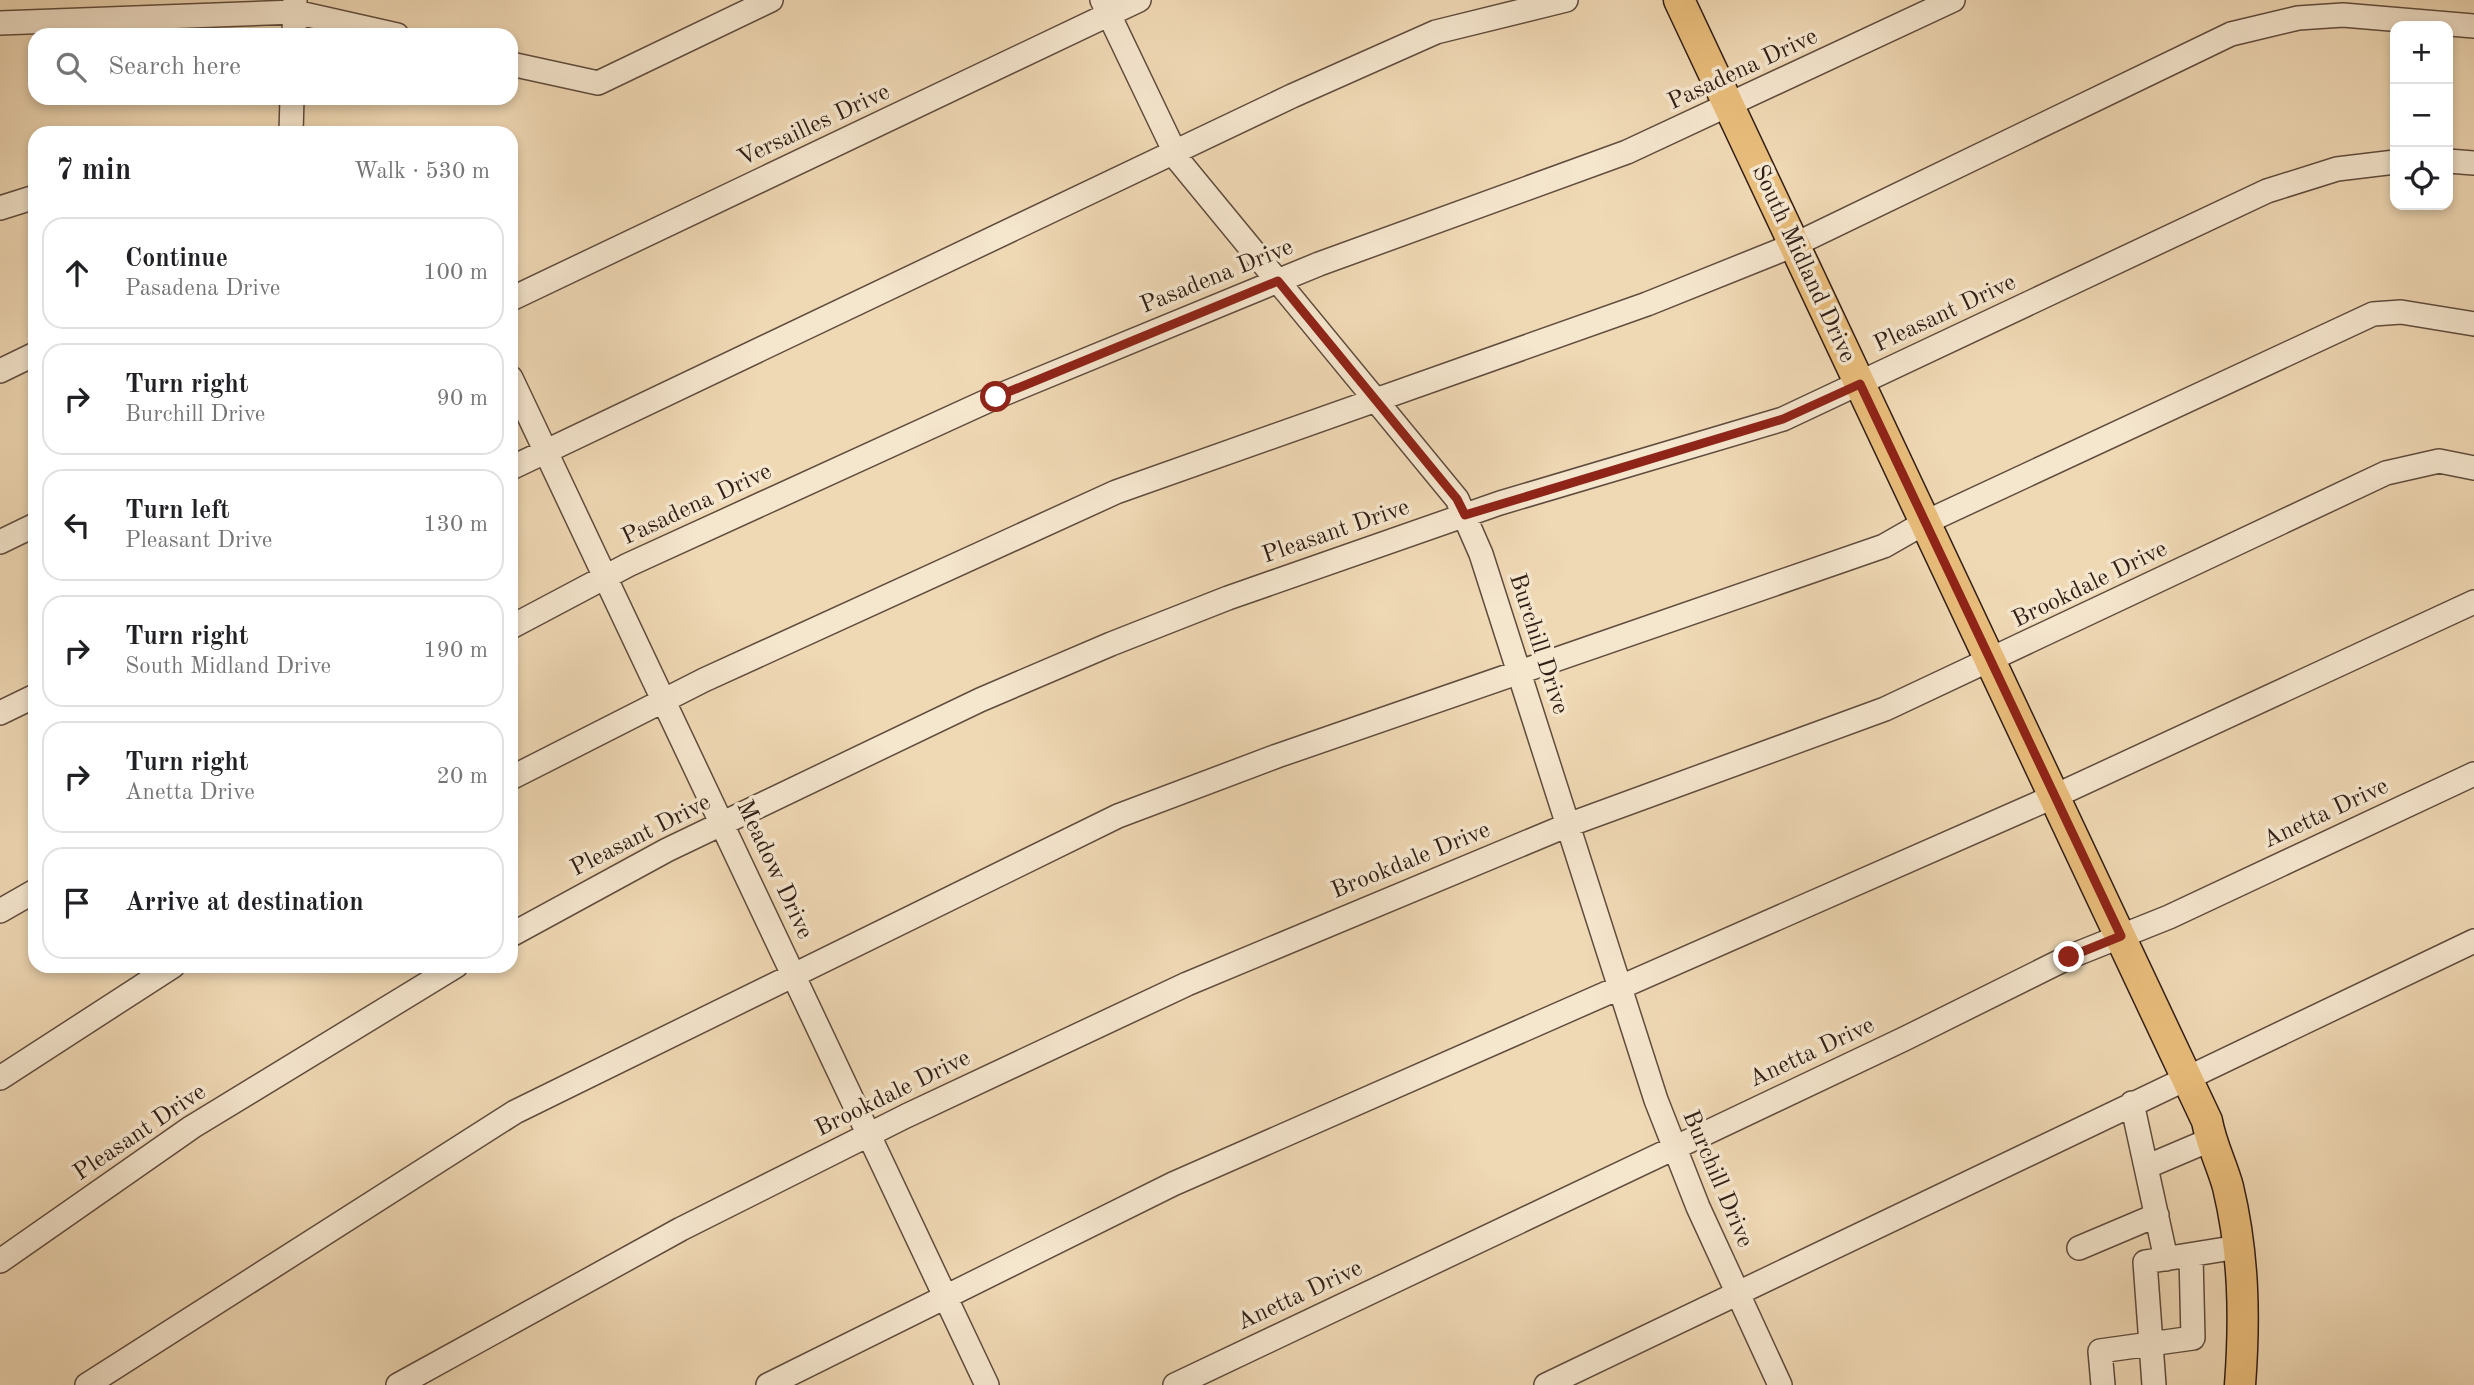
<!DOCTYPE html>
<html lang="en">
<head>
<meta charset="utf-8">
<style>
	:root { --surface:#fff; --page:#f6f6f6; --text:#202124; --muted:#757577; --line:#e0e0e0 }
	body { margin:0; font-family:"Old Standard TT",serif; background:var(--page); color:var(--text) }
	.controls { position:absolute; right:21px; top:21px; display:grid; overflow:hidden; border-radius:14px; box-shadow:0 4px 10px #0003 }
	.controls button { width:63px; height:63px; display:grid; place-items:center; padding:0; border:0; border-bottom:2px solid var(--line); background:var(--surface); color:var(--text); font:35px sans-serif }
	.stop { position:absolute; width:21px; height:21px; margin:-16px; border:5px solid #8f2418; border-radius:50%; background:#fff }
	.stop.end { background:#8f2418; border-color:#fff; box-shadow:0 2px 7px #0008 }
	.list { margin:0; padding:0; list-style:none }
	h2 { display:flex; justify-content:space-between; align-items:center; height:91px; margin:0; padding:0 28px; font-size:30px }
	h2 small { font-size:23px; font-weight:400; color:var(--muted) }
	.list li { display:grid; grid-template-columns:46px 1fr auto; gap:21px; align-items:center; box-sizing:border-box; height:112px; margin:0 14px 14px; padding:0 14px; border:2px solid var(--line); border-radius:21px }
	.list b { display:block; font-size:26px; white-space:nowrap }
	.list p { margin:0; font-size:23px; white-space:nowrap; color:var(--muted) }
	.list em { font-size:23px; font-style:normal; color:var(--muted) }
	.icon { flex:none; width:38px; height:38px; fill:none; stroke:currentColor; stroke-width:2; stroke-linecap:round; stroke-linejoin:round }
	.map { position:relative; flex:none; width:2474px; height:1385px; overflow:hidden }
	.search { position:absolute; background:var(--surface); box-shadow:0 4px 10px #0003; left:28px; top:28px; width:490px; height:77px; display:flex; align-items:center; gap:18px; box-sizing:border-box; padding:0 24px; border-radius:21px; color:var(--muted); font-size:26px }
	.panel { position:absolute; background:var(--surface); box-shadow:0 4px 10px #0003; left:28px; top:126px; width:490px; height:847px; border-radius:21px }
	.map>svg:first-child { display:block }
	.lines { fill:none; stroke-linecap:round; stroke-linejoin:round }
	.minor-casing { stroke:#604c3e; stroke-width:26 }
	.major-casing { stroke:#311e16; stroke-width:33 }
	.minor { stroke:#f5e6ce; stroke-width:23 }
	.major { stroke:#e8bc7a; stroke-width:30 }
	.route { stroke:#8f2418; stroke-width:9 }
	.labels { text-anchor:middle; dominant-baseline:central; stroke-width:7; stroke-linejoin:round; paint-order:stroke }
	.street-label { font-size:24px; fill:#311e16; stroke:#f5e6ce }
</style>
</head>
<body>
<div class="map">
<svg width="2474" height="1385" viewBox="0 0 2474 1385">
	<rect width="100%" height="100%" fill="#efd8b4"/>
	<filter id="stains"><feTurbulence type="fractalNoise" baseFrequency=".00286" numOctaves="4"/><feColorMatrix values="0 0 0 0 .2 0 0 0 0 .09 0 0 0 0 .02 0 0 0 .5 -.17"/></filter>
	<radialGradient id="worn" r=".72"><stop offset=".6" stop-color="#630" stop-opacity="0"/><stop offset="1" stop-color="#630" stop-opacity=".3"/></radialGradient>
	<g class="lines">
		<g class="minor-casing">
			<path id="minor" d="M1102,0L1179,161L1457,499L1481,554L1656,1100L1698,1207L1780,1385
				M0,23L295,12L397,35
				M294,35L295,0
				M511,64L598,83L771,0
				M291,133L292,98
				M2448,161L2474,163
				M0,208L35,197
				M511,299L1139,0
				M0,371L35,354
				M511,378L987,1385
				M511,468L1292,96L1436,32L1566,0
				M0,542L35,525
				M511,627L628,565L996,397L1319,264L1627,152L1953,0
				M0,713L35,696
				M511,778L704,680L1116,492L1647,304L1794,245L2231,34L2298,18L2343,15L2474,26
				M0,911L35,891
				M511,935L667,850L980,700L1111,644L1228,598L1500,503L1783,419L2267,191L2337,169L2395,162
				M0,1078L173,966
				M2132,1103L2166,1259
				M2146,1167L2212,1139
				M2079,1248L2157,1215
				M0,1261L192,1127L456,966
				M87,1385L515,1112L1118,816L1277,756L1884,546L1926,522L2373,314L2401,312L2474,324
				M398,1385L681,1229L906,1116L1187,984L1568,825L1885,709L2386,473L2439,461L2474,468
				M768,1385L1173,1184L2055,796L2474,602
				M1175,1385L1904,1039L2069,957L2169,917L2474,774
				M1546,1385L2474,941
				M2103,1385L2100,1351L2193,1338L2191,1256
				M2154,1385L2145,1262L2238,1247"/>
		</g>
		<g class="major-casing">
			<path id="major" d="M1679,0L2207,1121C2211,1144 2222,1165 2228,1187C2244,1254 2245,1318 2240,1385"/>
		</g>
		<use href="#minor" class="minor"/>
		<use href="#major" class="major"/>
	</g>
	<g class="lines">
		<path class="route" d="M996,397L1278,281L1457,499L1465,515L1783,419L1860,384L2121,936L2069,957"/>
	</g>
	<g class="labels">
		<g class="street-label">
			<text transform="translate(1743 70) rotate(-25)">Pasadena Drive</text>
			<text transform="translate(814 126) rotate(-25)">Versailles Drive</text>
			<text transform="translate(1803 264) rotate(65)">South Midland Drive</text>
			<text transform="translate(1217 277) rotate(-22)">Pasadena Drive</text>
			<text transform="translate(1945 314) rotate(-25)">Pleasant Drive</text>
			<text transform="translate(697 505) rotate(-25)">Pasadena Drive</text>
			<text transform="translate(1336 532) rotate(-19)">Pleasant Drive</text>
			<text transform="translate(2090 585) rotate(-26)">Brookdale Drive</text>
			<text transform="translate(1538 644) rotate(72)">Burchill Drive</text>
			<text transform="translate(2326 814) rotate(-25)">Anetta Drive</text>
			<text transform="translate(641 836) rotate(-27)">Pleasant Drive</text>
			<text transform="translate(1411 861) rotate(-22)">Brookdale Drive</text>
			<text transform="translate(774 870) rotate(65)">Meadow Drive</text>
			<text transform="translate(1812 1053) rotate(-25)">Anetta Drive</text>
			<text transform="translate(893 1094) rotate(-26)">Brookdale Drive</text>
			<text transform="translate(140 1133) rotate(-34)">Pleasant Drive</text>
			<text transform="translate(1717 1179) rotate(67)">Burchill Drive</text>
			<text transform="translate(1300 1296) rotate(-25)">Anetta Drive</text>
		</g>
	</g>
	<rect width="100%" height="100%" filter="url(#stains)"/>
	<rect width="100%" height="100%" fill="url(#worn)"/>
</svg>
<div class="controls">
<button>+</button>
<button>−</button>
<button><svg class="icon" aria-label="locate" viewBox="0 0 24 24"><circle cx="12" cy="12" r="6"/><path d="M12 2v4M12 18v4M2 12h4M18 12h4"/></svg></button>
</div>
<div class="stop" style="left:996px;top:397px"></div>
<div class="stop end" style="left:2069px;top:957px"></div>
<div class="search"><svg class="icon" aria-label="search" viewBox="0 0 24 24"><circle cx="10" cy="10" r="6"/><path d="M15 15l6 6"/></svg>Search here</div>
<section class="panel">
<h2>7 min<small>Walk · 530 m</small></h2>
<ul class="list">
<li><svg class="icon" aria-label="ahead" viewBox="0 0 24 24"><path d="M12 20V5M6 11l6-6 6 6"/></svg><div><b>Continue</b><p>Pasadena Drive</p></div><em>100 m</em></li>
<li><svg class="icon" aria-label="right" viewBox="0 0 24 24"><path d="M7 20v-9h11M14 6l5 5-5 5"/></svg><div><b>Turn right</b><p>Burchill Drive</p></div><em>90 m</em></li>
<li><svg class="icon" aria-label="left" viewBox="0 0 24 24"><path d="M17 20v-9H6M10 6l-5 5 5 5"/></svg><div><b>Turn left</b><p>Pleasant Drive</p></div><em>130 m</em></li>
<li><svg class="icon" aria-label="right" viewBox="0 0 24 24"><path d="M7 20v-9h11M14 6l5 5-5 5"/></svg><div><b>Turn right</b><p>South Midland Drive</p></div><em>190 m</em></li>
<li><svg class="icon" aria-label="right" viewBox="0 0 24 24"><path d="M7 20v-9h11M14 6l5 5-5 5"/></svg><div><b>Turn right</b><p>Anetta Drive</p></div><em>20 m</em></li>
<li><svg class="icon" aria-label="arrive" viewBox="0 0 24 24"><path d="M6 21V4h12l-3 4 3 4H6"/></svg><div><b>Arrive at destination</b></div></li>
</ul>
</section>
</div>
</body>
</html>
